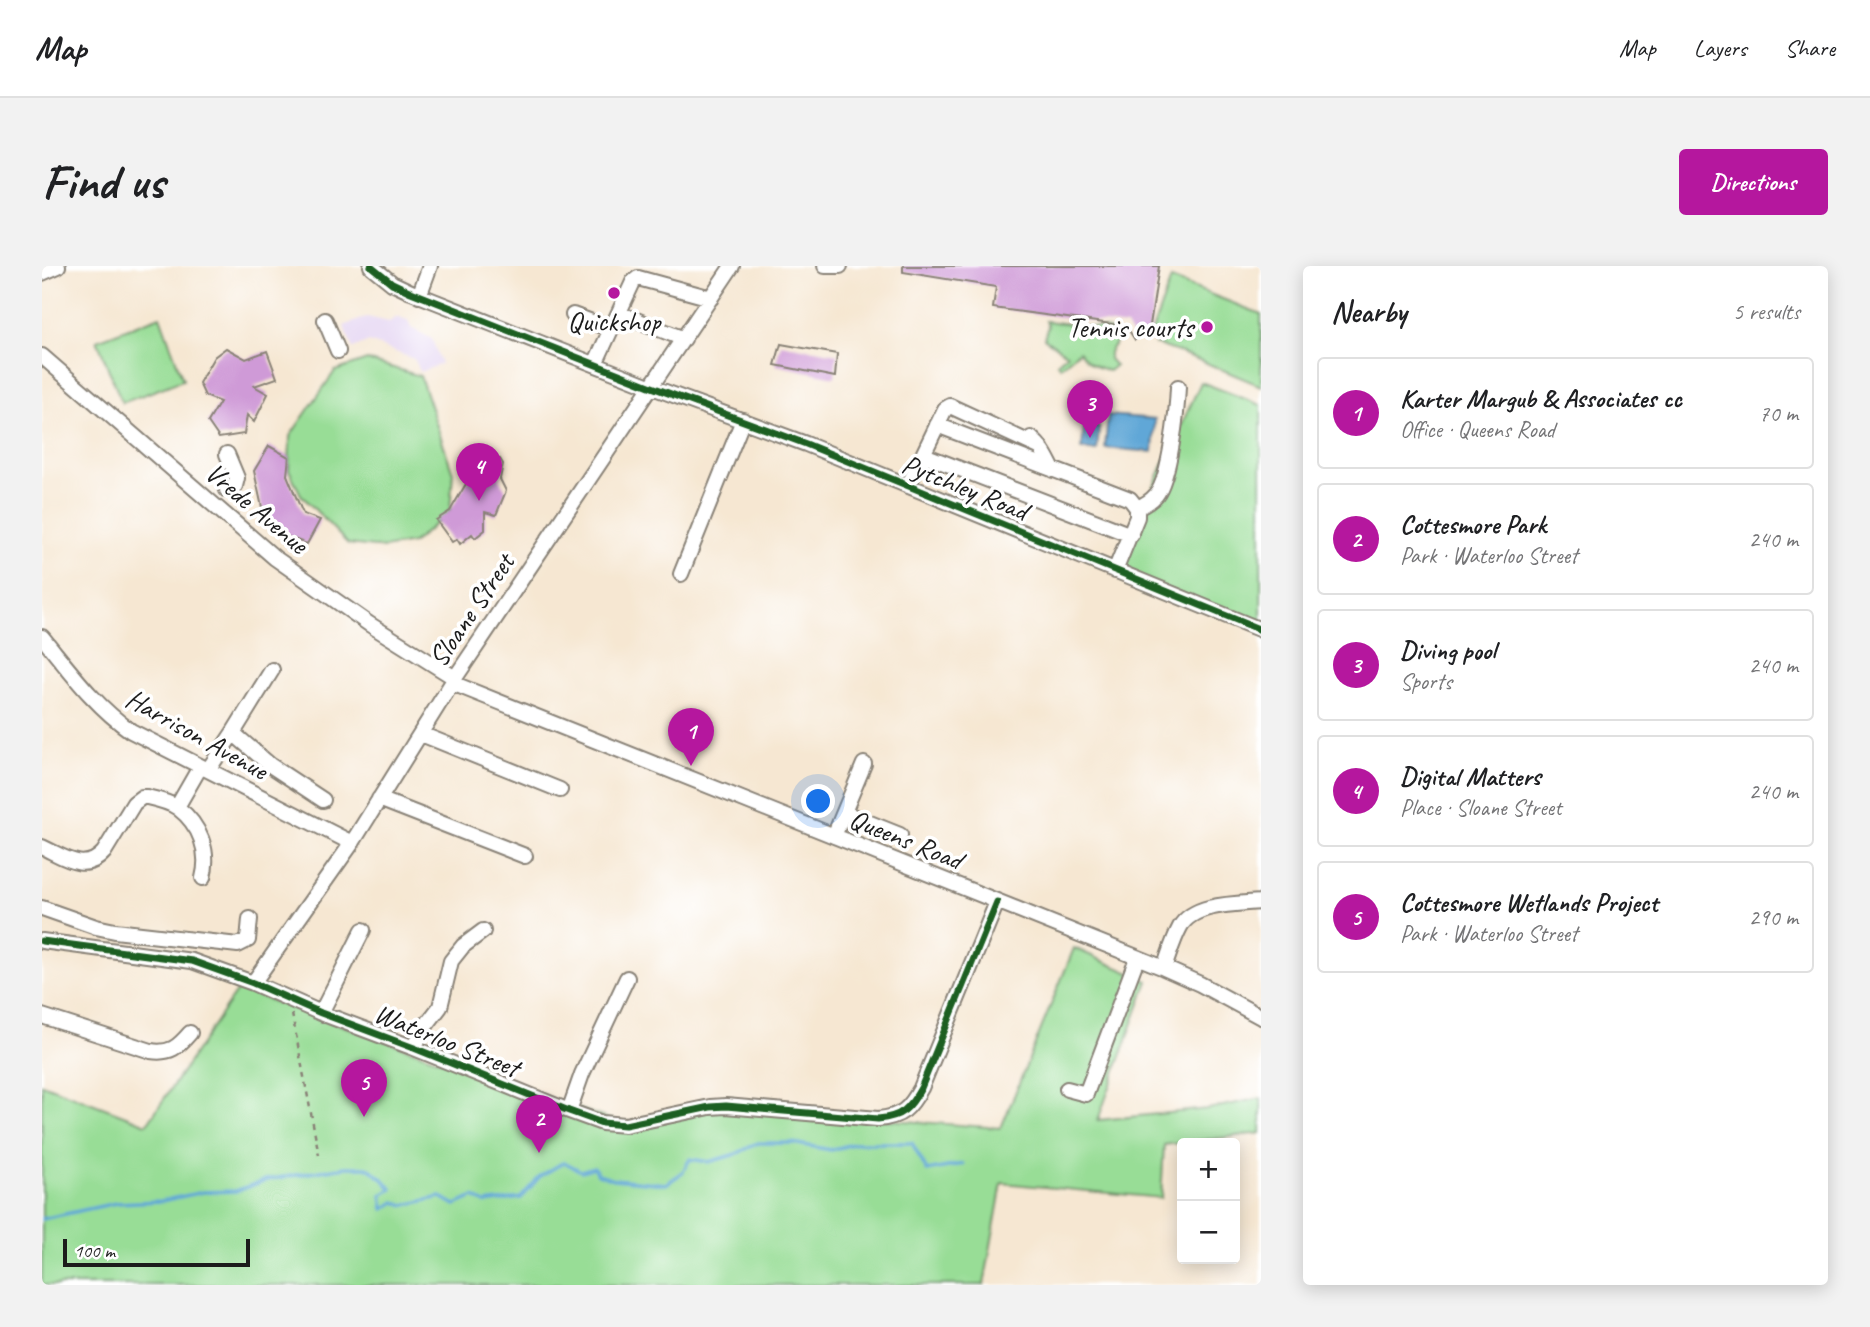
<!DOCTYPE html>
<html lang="en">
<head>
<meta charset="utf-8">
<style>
	:root { --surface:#fff; --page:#f2f2f2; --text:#202124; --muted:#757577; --line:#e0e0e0; --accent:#b5179e }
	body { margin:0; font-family:Caveat,sans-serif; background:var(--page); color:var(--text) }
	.controls { position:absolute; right:21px; bottom:21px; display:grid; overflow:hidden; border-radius:7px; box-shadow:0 4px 18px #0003 }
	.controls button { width:63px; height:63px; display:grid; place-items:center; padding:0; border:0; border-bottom:2px solid var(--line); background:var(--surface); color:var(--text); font:35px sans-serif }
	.scale { position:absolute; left:21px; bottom:18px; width:187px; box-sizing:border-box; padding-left:7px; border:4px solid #1c1c1c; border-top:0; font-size:19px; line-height:24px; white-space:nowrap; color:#1c1c1c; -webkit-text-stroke:5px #fff; paint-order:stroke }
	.you { position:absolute; left:777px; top:536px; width:24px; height:24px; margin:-18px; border:5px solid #fff; border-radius:50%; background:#1a73e8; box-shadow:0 0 0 10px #1a73e833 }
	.badge { display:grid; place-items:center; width:46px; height:46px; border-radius:50%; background:var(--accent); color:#fff; font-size:23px; font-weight:700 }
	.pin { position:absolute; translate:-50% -58px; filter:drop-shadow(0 2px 4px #0008) }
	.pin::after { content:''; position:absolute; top:37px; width:24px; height:21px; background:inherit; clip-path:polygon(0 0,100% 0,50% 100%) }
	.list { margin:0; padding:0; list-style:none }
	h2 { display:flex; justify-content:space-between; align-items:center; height:91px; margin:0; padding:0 28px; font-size:30px }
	h2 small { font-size:23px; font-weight:400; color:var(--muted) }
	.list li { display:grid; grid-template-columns:46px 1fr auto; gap:21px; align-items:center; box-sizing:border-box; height:112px; margin:0 14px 14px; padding:0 14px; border:2px solid var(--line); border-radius:7px }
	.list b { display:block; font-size:26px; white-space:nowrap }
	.list p { margin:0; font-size:23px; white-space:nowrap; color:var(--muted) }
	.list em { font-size:23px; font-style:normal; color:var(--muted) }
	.map { position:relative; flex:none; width:1219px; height:1019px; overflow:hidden; border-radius:7px }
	header { display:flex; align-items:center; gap:42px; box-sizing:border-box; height:98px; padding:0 35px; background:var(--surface); border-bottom:2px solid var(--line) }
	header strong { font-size:33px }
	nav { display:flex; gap:38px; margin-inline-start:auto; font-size:24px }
	.intro { display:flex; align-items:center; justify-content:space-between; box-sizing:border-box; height:168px; padding:0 42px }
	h1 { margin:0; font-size:49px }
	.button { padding:18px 32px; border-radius:7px; background:var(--accent); color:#fff; font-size:24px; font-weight:700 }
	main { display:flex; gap:42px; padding:0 42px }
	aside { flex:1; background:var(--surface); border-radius:7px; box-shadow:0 4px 18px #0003 }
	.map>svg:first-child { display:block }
	.built { fill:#e3d3f2 }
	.green { fill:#98dd96; stroke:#5a7c59; stroke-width:2 }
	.water { fill:#60a7d7; stroke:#3e627a; stroke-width:2 }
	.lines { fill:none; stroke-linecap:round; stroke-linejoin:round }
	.stream { stroke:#60a7d7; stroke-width:3.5 }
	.building { fill:#cf9ad7 }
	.minor-casing { stroke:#898277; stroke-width:18 }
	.path { stroke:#898277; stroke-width:2.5; stroke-dasharray:5 5; stroke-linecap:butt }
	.minor { stroke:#fff; stroke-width:14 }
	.cycleway-casing { stroke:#fff; stroke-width:11 }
	.cycleway { stroke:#1b5e20; stroke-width:7 }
	.poi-dot { fill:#b5179e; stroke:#fff; stroke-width:2.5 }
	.labels { text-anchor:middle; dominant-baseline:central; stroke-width:7; stroke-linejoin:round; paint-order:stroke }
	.poi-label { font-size:28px; fill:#1c1c1c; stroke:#fff }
	.street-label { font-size:28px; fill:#1c1c1c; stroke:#fff }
</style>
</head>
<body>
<header>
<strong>Map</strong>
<nav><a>Map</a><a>Layers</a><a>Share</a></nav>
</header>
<div class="intro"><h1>Find us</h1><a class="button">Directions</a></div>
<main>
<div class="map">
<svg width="1219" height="1019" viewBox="0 0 1219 1019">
	<rect width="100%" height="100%" fill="#fff"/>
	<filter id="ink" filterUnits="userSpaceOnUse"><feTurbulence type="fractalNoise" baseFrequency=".0143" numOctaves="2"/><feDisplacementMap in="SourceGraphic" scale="14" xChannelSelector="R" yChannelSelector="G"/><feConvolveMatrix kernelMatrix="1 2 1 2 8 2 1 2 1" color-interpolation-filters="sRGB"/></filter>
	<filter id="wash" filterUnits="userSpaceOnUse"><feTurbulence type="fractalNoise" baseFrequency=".00686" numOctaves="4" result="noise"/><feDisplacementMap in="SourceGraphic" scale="28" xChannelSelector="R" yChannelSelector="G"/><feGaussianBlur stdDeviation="1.57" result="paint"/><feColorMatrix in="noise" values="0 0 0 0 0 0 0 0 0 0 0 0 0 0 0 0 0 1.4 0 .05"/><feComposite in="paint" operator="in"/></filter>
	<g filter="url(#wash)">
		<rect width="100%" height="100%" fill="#f6e7d2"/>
		<path class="built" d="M325,51L347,56L355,51L366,54L369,62L390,73L399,98L378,106L372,93L327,76L311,83L302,60Z"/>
		<path class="green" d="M1129,13L1219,48V120L1150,91L1113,78L1114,76L1107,73Z
			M118,50L141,114L80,137L55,74Z
			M1004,55L1067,63L1078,70L1067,86V93L1073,100L1067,105C1052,100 1047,99 1037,85L1019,101L1015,97L1025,88L1002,72L1006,60Z
			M325,94L378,110L411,207L408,245L371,277L341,282L306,278L259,229L247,204L248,170L293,105Z
			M1159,116L1219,139V359L1073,305Z
			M1032,682L1106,715L1056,854L1166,843L1219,832V867L1122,879L1119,932L960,917L942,1019H0V818L105,858L196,723L580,858L670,841L959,862Z"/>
		<path class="water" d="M1066,149L1113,153L1111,186L1063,182Z
			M1042,161H1057L1055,185L1040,183Z"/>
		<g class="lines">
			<path class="stream" d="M0,953L74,937L119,935L161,926L194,925L224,914L303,901H325L341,913L350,923L340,929L342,943L353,936L363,939L399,931L413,939L432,931L443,937L479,932L497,911L522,896L539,905L552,901L556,908L572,913L624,918L640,907L648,893L667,896L694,888L716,877H750L789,884L814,877H870L885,905L921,898"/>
		</g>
		<g id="blocks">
			<path class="building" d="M861,0H1117L1107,66L1093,74L1084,60L951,42L954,21L861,6Z
				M739,78L795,88L793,111L733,99Z
				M184,82L204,93L225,85L235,112L212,120L226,128L212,156L205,149L202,168L177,172L166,156L178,136L163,130L157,117L172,91Z
				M227,180L247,191L245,209L261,248L278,254L265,278L241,269L232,255H223L212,205Z
				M450,184L454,194L458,193L461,198L458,213L464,225L454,249L443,246V264L433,272L430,268L418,278L415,273L410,276L394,254L408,245L431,206L427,194Z"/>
		</g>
	</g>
	<g filter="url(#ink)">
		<use href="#blocks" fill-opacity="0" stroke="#898277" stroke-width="2"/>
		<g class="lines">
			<g class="minor-casing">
				<path id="minor" d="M329,0L350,17L369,26L610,121L764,178L1219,364
					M783,0H798
					M0,7L16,0
					M377,30L388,0
					M577,47L642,73
					M531,49L569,63
					M283,54L296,85
					M0,90L233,292L327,358L413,412
					M553,98L591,16L596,12L669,32
					M895,159L1088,233L1095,242V251L1073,305
					M882,189L1089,269
					M866,220L903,143L908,140L999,182L989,172C1000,181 1005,192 1011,204
					M185,224L193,220L195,212L185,188
					M1095,242C1102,239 1109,235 1114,229C1128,212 1135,145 1136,121
					M639,308L701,154
					M0,371C28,405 53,440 89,465L310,577
					M410,417L1122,702L1158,718L1219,751
					M191,467L228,499L281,534
					M379,468L518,524
					M166,504L191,467L230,404
					M337,533L483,590
					M135,541L158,501
					M803,547L858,569
					M792,570L822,498
					M0,581C22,591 43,608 62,586L92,537L100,531H105C114,533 129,537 136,542C158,559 168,585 161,612
					M0,642L54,661L73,665L196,679L206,674L208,653
					M0,675L150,695L211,717L279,747L372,782L527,845L560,857L583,859L668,841L684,840L836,853C860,851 868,842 879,822L955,636
					M1122,702C1127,689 1131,674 1138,661C1151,637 1195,638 1219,636
					M211,717L310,577L413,412L690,0
					M279,747L321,664
					M0,750L109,785C128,788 136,781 148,767
					M372,782L382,762L398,741L409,695L421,680L441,665
					M1025,823L1044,828L1095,692
					M527,845L540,808L585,712"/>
			</g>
			<path class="path" d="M250,748L277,889"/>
			<use href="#minor" class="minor"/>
			<g class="cycleway-casing">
				<path id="cycleway" d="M329,0L350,17L369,26L610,121L764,178L1219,364
					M0,675L150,695L211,717L279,747L372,782L527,845L560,857L583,859L668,841L684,840L836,853C860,851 868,842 879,822L955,636"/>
			</g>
			<use href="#cycleway" class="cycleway"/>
		</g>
	</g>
	<g class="poi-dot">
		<circle cx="572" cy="27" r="7"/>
		<circle cx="1165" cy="61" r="7"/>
	</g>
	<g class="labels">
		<g class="poi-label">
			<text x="572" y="55">Quickshop</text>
			<text x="1151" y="61" text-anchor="end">Tennis courts</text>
		</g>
		<g class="street-label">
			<text transform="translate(923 221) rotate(22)">Pytchley Road</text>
			<text transform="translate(215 242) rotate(40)">Vrede Avenue</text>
			<text transform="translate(429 344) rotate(-56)">Sloane Street</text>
			<text transform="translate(155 468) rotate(29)">Harrison Avenue</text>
			<text transform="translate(864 573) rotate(22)">Queens Road</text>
			<text transform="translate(405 774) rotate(22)">Waterloo Street</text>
		</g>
	</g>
</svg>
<div class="controls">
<button>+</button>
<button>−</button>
</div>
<div class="scale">100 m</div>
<div class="you"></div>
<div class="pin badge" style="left:649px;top:500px">1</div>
<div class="pin badge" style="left:497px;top:887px">2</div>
<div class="pin badge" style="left:1048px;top:172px">3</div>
<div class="pin badge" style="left:437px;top:235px">4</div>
<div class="pin badge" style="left:322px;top:851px">5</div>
</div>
<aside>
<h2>Nearby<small>5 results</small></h2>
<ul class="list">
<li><span class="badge">1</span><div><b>Karter Margub &amp; Associates cc</b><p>Office · Queens Road</p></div><em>70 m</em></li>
<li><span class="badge">2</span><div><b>Cottesmore Park</b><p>Park · Waterloo Street</p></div><em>240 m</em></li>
<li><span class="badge">3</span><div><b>Diving pool</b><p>Sports</p></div><em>240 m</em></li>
<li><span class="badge">4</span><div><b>Digital Matters</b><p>Place · Sloane Street</p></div><em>240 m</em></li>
<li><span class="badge">5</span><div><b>Cottesmore Wetlands Project</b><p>Park · Waterloo Street</p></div><em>290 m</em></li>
</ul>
</aside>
</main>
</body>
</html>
